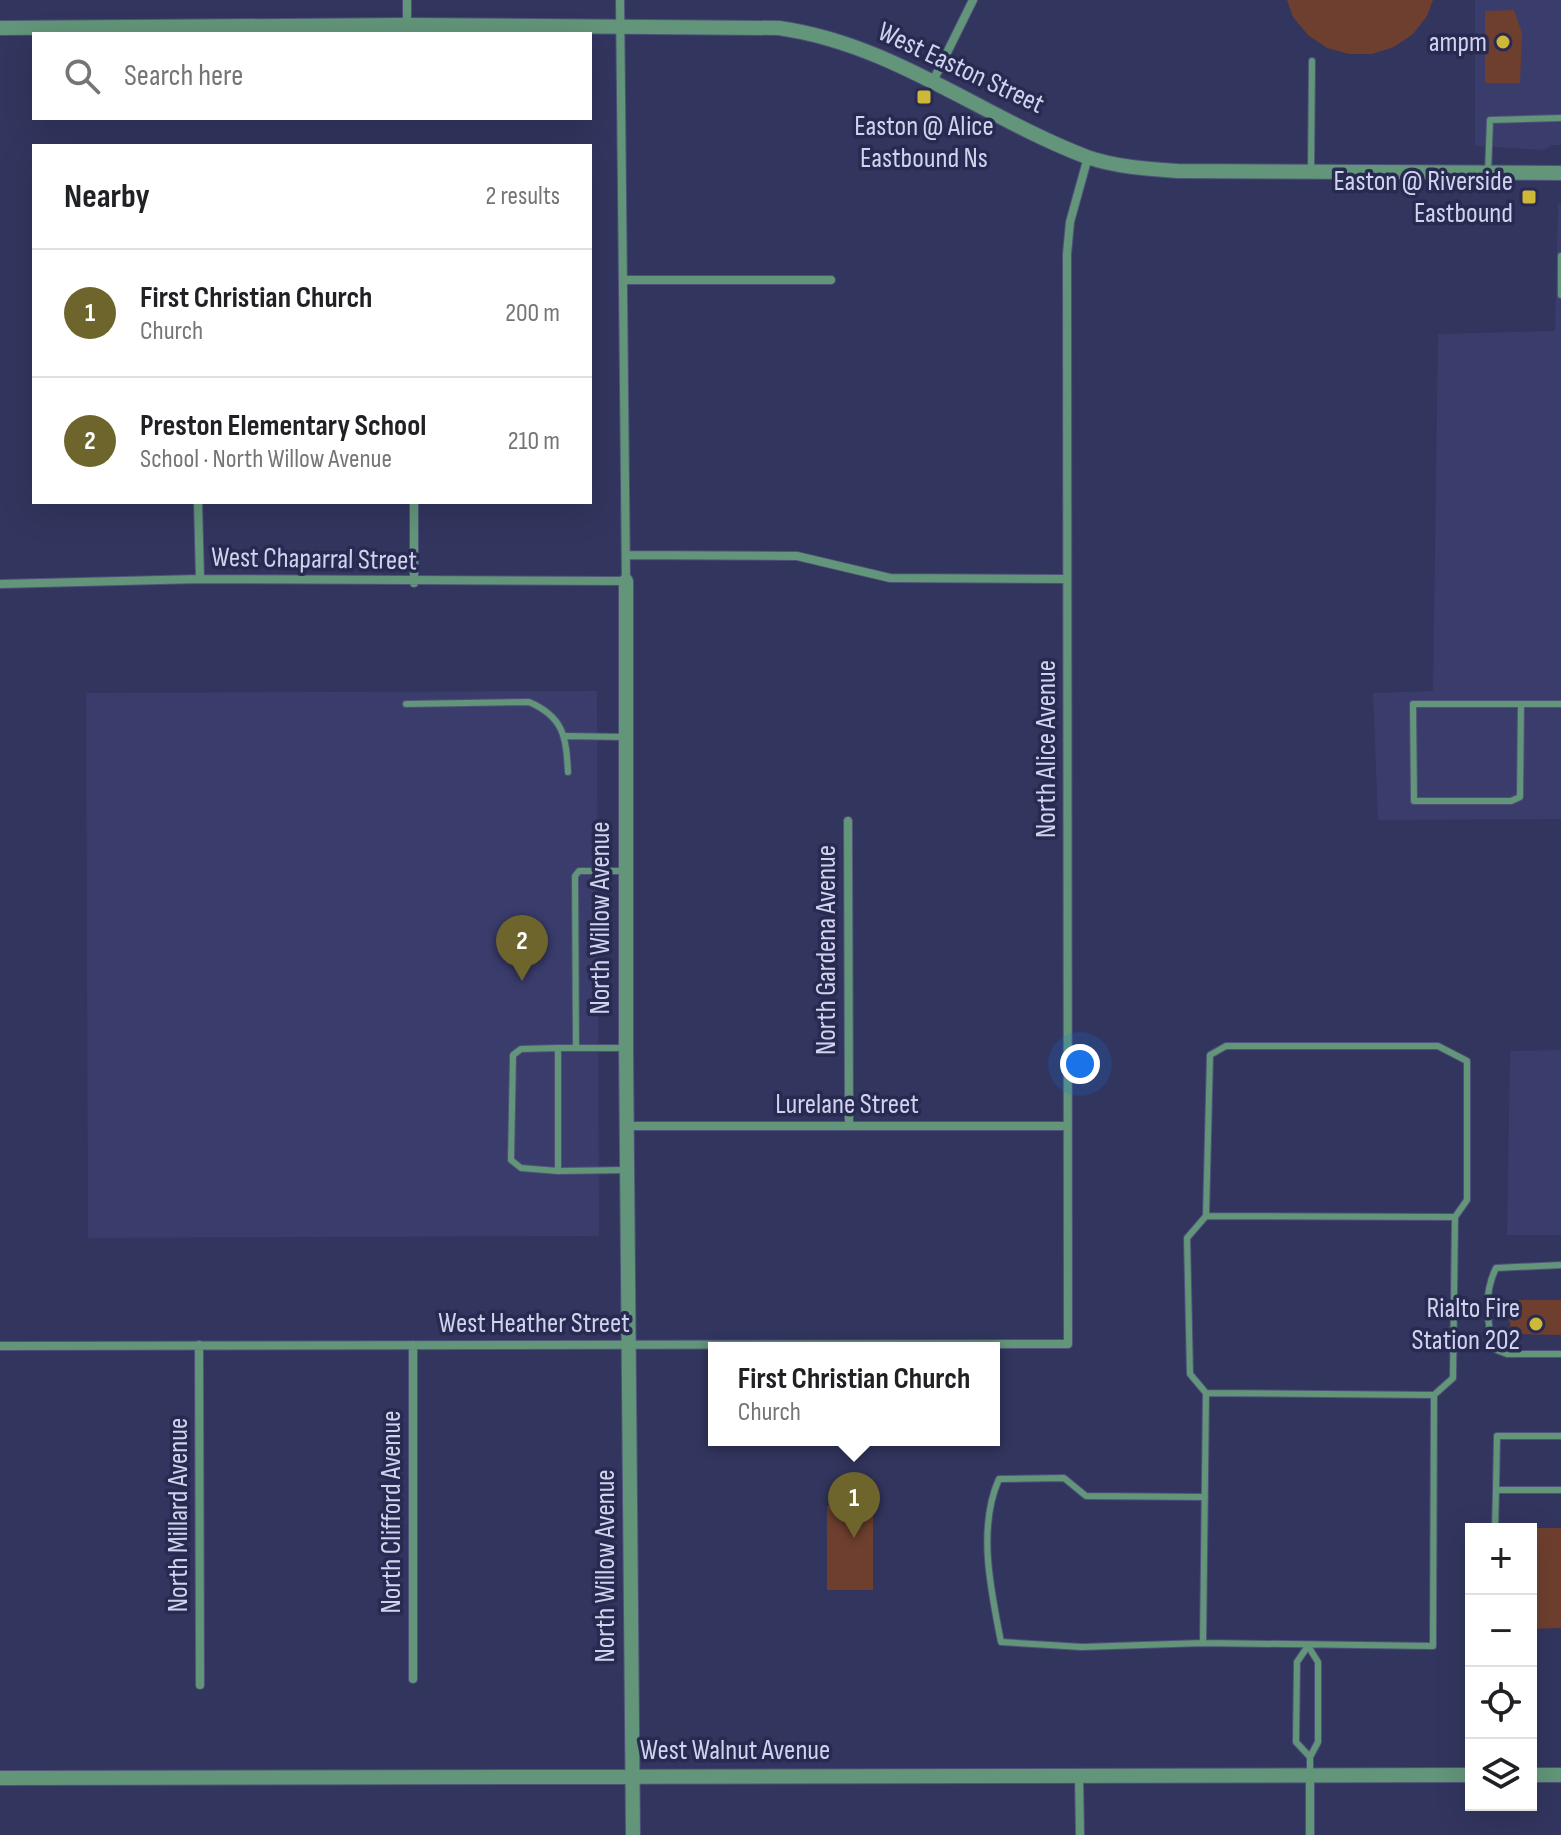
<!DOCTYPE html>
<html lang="en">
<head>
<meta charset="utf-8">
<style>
	:root { --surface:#fff; --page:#f6f6f6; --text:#202124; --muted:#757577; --line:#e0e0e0; --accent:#6e652d }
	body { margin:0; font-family:"Sofia Sans Condensed",sans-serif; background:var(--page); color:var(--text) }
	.controls { position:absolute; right:24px; bottom:24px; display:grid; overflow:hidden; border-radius:0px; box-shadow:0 8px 32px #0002 }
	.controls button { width:72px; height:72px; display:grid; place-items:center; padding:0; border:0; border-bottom:2px solid var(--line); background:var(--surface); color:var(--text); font:40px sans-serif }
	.you { position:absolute; left:1080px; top:1064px; width:28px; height:28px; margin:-20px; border:6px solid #fff; border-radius:50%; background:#1a73e8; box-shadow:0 0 0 12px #1a73e833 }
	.badge { display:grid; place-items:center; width:52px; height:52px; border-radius:50%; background:var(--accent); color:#fff; font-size:26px; font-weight:700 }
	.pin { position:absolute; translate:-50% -66px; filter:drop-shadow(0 2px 4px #0008) }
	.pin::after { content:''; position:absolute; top:42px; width:28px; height:24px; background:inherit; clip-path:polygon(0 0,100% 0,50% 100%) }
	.popup { position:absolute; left:708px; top:1342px; width:292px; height:104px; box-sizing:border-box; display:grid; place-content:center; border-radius:0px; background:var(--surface); filter:drop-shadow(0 2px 6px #0005); font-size:26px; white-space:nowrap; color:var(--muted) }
	.popup b { font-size:30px; color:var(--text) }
	.popup::after { content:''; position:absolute; left:50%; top:100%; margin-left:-16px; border:16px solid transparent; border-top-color:var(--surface) }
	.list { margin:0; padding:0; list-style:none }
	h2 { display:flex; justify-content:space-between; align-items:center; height:104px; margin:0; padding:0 32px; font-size:34px }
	h2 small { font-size:26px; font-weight:400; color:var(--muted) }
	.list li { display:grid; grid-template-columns:52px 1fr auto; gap:24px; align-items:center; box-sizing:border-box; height:128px; padding:0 32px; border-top:2px solid var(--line) }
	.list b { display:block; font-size:30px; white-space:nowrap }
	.list p { margin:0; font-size:26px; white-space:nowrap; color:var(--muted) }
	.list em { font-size:26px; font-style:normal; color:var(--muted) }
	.icon { flex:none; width:44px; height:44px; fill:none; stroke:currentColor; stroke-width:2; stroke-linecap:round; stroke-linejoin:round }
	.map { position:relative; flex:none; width:1561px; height:1835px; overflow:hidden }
	.search { position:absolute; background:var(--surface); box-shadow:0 8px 32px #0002; left:32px; top:32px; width:560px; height:88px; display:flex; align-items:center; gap:20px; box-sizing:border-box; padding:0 28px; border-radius:0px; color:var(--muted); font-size:30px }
	.panel { position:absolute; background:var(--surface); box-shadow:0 8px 32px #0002; left:32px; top:144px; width:560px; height:360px; border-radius:0px }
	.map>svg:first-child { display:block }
	.built { fill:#3a3c6c }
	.building { fill:#6e3f2f }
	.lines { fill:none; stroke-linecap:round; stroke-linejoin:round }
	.service-casing { stroke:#4e5178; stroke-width:8 }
	.minor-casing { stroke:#4e5178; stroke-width:10 }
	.tertiary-casing { stroke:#4e5178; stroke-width:16 }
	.service { stroke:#629579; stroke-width:6 }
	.minor { stroke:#629579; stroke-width:8 }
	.tertiary { stroke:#629579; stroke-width:14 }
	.poi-dot { fill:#ceb838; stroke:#292a52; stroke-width:3 }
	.labels { text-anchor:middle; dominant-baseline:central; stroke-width:7; stroke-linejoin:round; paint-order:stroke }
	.poi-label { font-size:28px; fill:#cfd3ec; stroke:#292a52; text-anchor:end }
	.street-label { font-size:28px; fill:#cfd3ec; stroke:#292a52 }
</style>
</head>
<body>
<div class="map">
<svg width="1561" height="1835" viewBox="0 0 1561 1835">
	<rect width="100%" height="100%" fill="#32355e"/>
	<path class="built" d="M1475,0H1561V145H1551L1545,150L1475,146Z
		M1558,204H1561V819L1378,820L1373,693L1433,691L1438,334L1555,331Z
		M597,691L599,1236L88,1238L86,693Z
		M1561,1050V1235H1507L1510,1051Z"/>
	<path class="building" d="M1287,0H1433L1427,16L1413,34L1394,47L1372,54H1349L1327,48L1308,35L1293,17Z
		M1514,10L1522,33L1520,83H1485V11Z
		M1505,1300H1561V1335L1512,1334Z
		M827,1506H873V1590H827Z
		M1531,1528H1561V1628L1531,1629Z"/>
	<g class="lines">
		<g class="service-casing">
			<path id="service" d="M1311,172L1312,61
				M1488,173L1490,120L1561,118
				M1561,256V295
				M406,704L529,702C564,717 566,737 568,772
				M1521,704L1520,797L1511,801H1414L1413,704H1561
				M566,736L625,737
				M558,1048L521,1049L513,1055L511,1160L521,1168L558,1171
				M576,1048L575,876L579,871H626
				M626,1048H558V1171L627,1170
				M1206,1216L1455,1217L1467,1200V1061L1438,1046H1226L1210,1055L1206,1216L1187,1238L1190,1374L1206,1393L1203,1643L1433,1646L1434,1395L1453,1378L1455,1217
				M1561,1265L1496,1268C1483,1294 1487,1322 1494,1349L1507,1354H1561
				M1206,1393L1434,1395
				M1496,1490L1497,1436H1561
				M1495,1529L1496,1490H1561
				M1203,1643L1082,1647L1001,1642C991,1591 977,1528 999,1479L1064,1478L1086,1496L1205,1497
				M1310,1757L1296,1742L1297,1662L1308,1646L1318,1662V1742L1310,1757V1775"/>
		</g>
		<g class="minor-casing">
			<path id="minor" d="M407,25V0
				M933,81L973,0
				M624,280H831
				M198,502L200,579
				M414,502V583
				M626,555L797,556L890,578L1067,579
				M0,584L200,579L626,581L620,0
				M848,821L849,1126
				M627,1126H1068
				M199,1345L200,1685
				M413,1345V1679
				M0,1346L1068,1344L1067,254L1070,222L1088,157
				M1310,1775V1835
				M1079,1776L1080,1835"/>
		</g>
		<g class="tertiary-casing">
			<path id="tertiary" d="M0,28L407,25L779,28C893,44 982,117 1087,157C1116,167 1148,169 1178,171L1561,173
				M626,581V1048L633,1835
				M1531,1775H1561
				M0,1778L1471,1775"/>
		</g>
		<use href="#service" class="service"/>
		<use href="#minor" class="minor"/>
		<use href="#tertiary" class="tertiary"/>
	</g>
	<g class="poi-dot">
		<circle cx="1503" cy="42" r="8"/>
		<rect x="916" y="89" width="16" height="16" rx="4"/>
		<rect x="1521" y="189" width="16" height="16" rx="4"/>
		<circle cx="1536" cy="1324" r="8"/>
	</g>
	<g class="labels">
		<g class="poi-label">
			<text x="1487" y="42">ampm</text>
			<text x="924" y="126" text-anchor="middle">Easton @ Alice<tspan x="924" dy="32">Eastbound Ns</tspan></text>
			<text x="1513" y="181">Easton @ Riverside<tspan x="1513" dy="32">Eastbound</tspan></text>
			<text x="1520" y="1308">Rialto Fire<tspan x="1520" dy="32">Station 202</tspan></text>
		</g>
		<g class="street-label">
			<text transform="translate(961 68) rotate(25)">West Easton Street</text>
			<text transform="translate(314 559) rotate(1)">West Chaparral Street</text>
			<text transform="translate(1046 749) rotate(-90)">North Alice Avenue</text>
			<text transform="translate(600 918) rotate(-90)">North Willow Avenue</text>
			<text transform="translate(826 950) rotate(-90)">North Gardena Avenue</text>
			<text x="847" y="1104">Lurelane Street</text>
			<text x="534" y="1323">West Heather Street</text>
			<text transform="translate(391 1512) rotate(-90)">North Clifford Avenue</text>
			<text transform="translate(178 1515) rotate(-90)">North Millard Avenue</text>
			<text transform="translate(605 1566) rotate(-90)">North Willow Avenue</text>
			<text x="735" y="1750">West Walnut Avenue</text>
		</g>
	</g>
</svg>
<div class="controls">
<button>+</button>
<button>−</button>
<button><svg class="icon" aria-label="locate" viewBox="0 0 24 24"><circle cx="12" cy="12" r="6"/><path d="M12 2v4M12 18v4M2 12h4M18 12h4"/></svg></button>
<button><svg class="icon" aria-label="layers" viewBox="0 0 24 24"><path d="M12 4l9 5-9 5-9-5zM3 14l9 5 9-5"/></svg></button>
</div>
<div class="you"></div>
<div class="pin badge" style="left:854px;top:1538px">1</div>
<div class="popup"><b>First Christian Church</b>Church</div>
<div class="pin badge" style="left:522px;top:981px">2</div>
<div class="search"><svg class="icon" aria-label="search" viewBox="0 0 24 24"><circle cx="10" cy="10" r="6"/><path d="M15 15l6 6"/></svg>Search here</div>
<section class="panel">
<h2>Nearby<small>2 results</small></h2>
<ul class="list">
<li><span class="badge">1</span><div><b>First Christian Church</b><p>Church</p></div><em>200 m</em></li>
<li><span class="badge">2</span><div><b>Preston Elementary School</b><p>School · North Willow Avenue</p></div><em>210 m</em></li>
</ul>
</section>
</div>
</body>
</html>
